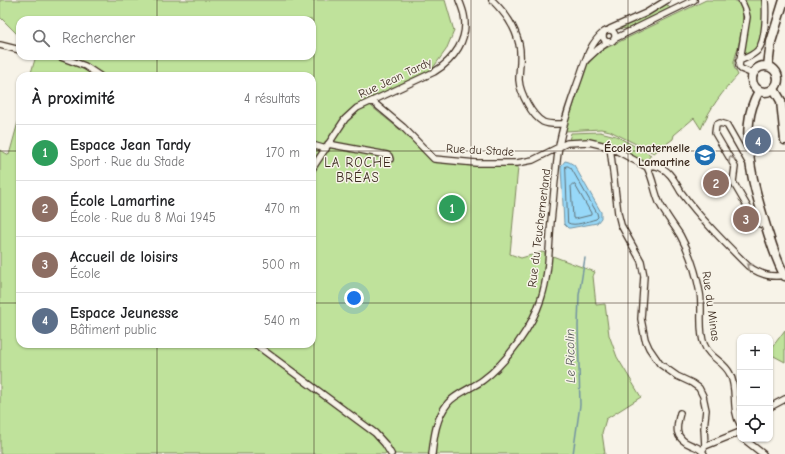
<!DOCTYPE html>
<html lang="fr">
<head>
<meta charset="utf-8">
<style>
	:root { --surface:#fff; --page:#f2f2f2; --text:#202124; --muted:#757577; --line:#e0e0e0; --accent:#d93025 }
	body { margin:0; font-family:"Comic Neue",sans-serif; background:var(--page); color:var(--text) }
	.controls { position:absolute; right:12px; bottom:12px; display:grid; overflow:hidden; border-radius:8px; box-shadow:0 1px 3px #0004 }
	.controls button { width:36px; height:36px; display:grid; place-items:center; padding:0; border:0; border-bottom:1px solid var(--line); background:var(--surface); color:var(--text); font:20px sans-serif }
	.you { position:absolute; left:354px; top:298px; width:14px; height:14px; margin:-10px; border:3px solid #fff; border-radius:50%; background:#1a73e8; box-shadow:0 0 0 6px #1a73e833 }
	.badge { display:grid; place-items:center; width:26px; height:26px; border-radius:50%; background:var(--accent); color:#fff; font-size:13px; font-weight:700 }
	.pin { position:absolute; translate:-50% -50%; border:2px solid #fff; box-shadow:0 1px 4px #0006 }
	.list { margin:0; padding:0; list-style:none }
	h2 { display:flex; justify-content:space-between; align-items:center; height:52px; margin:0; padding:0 16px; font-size:17px }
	h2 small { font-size:13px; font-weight:400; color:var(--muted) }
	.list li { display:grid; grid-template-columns:26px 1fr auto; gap:12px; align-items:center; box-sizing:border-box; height:56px; padding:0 16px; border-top:1px solid var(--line) }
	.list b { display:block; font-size:15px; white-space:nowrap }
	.list p { margin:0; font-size:13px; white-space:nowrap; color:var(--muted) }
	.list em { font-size:13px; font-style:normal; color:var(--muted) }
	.icon { flex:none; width:22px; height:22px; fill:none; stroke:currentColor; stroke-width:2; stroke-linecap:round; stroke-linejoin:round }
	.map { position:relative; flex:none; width:785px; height:454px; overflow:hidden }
	.search { position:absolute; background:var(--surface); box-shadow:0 1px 3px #0004; left:16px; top:16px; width:300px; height:44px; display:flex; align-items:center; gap:10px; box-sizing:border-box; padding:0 14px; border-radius:12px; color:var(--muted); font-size:15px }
	.panel { position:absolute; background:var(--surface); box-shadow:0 1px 3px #0004; left:16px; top:72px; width:300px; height:276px; border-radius:12px }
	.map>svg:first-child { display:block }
	.green { fill:#bfe29b; stroke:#7d865c }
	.water { fill:#97d8f8; stroke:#7292a1 }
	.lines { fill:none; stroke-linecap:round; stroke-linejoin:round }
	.shore { stroke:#607075; stroke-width:1 }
	.stream { stroke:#7292a1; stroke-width:1.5 }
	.street-casing { stroke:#3b2a1e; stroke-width:8 }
	.secondary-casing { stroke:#3b2a1e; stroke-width:11 }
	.street { stroke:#f7f3e8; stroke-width:5.5 }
	.secondary { stroke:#f7f3e8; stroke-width:8 }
	.oneway { stroke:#998e83 }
	.grid { fill:none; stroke:#3b2a1e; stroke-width:1; stroke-opacity:0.55 }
	.labels { text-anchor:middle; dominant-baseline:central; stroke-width:3; stroke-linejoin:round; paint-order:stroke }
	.street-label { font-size:12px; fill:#3b2a1e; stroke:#f7f3e8 }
	.poi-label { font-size:12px; font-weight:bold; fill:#3b2a1e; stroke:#f7f3e8; text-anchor:end }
	.neighbourhood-label { font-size:13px; letter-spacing:1px; fill:#3b2a1e; stroke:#f7f3e8 }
	.water-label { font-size:13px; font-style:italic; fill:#525654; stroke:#f7f3e8 }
</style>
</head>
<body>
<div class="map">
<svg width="785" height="454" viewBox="0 0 785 454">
	<rect width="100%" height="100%" fill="#f7f3e8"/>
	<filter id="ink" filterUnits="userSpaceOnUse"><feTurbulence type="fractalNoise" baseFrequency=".025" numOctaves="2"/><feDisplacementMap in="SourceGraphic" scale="8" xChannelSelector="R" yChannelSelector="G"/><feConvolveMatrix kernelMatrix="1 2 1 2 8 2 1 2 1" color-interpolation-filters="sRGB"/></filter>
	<g filter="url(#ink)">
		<path class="green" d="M0,0H445L454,31L446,50L430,72L366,102L404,133L433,161L518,167L510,254L521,258L542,252L595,272L593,276L596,305L605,304L609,335L617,357L641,397L606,419L602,433L605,454H0V150L9,155L20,115V344H312V76H30L36,56H312V20H20V37L0,17Z
			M706,0C712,0 728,0 734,0C752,9 737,48 734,62V67L738,75C723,91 709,109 701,129L694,118L674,135L673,139L654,153L610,131L601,129L565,131L587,65L598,52Z
			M745,0H763C764,11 764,37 758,47C755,50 749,53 745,56L743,54C747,34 752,19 745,0Z
			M666,4L671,9L631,28L617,29L654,11Z
			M600,132L616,136L651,155L648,159L644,161C632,157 621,149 610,144C596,139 583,139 569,140L571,133Z
			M785,330V362L770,354V350Z"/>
		<path class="water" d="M565,161L569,162L574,165L601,212V218L597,223L570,228H568L564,224L561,166Z"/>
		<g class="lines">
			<path class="shore" d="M566,166H568L571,168L597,213L598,217L596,219C588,221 575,227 568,223Z
				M573,184L575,185L591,213V215L575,219L573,218L571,186Z"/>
			<path class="stream" d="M573,454L580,405L578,326L579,295L585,258"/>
			<g class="street-casing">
				<path id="street" d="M492,0C505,13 515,26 519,44C522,56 519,68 519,80C520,93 532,116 543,122C549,125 558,124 564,124
					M741,0L745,9L747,17L739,66L741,69L753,74
					M610,29L646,13L667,0
					M603 36a6 6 0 1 1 12 0a6 6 0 1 1-12 0Z
					M614,39L694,0
					M0,45L20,50
					M58,56L85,66L100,76
					M586,60L598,49L608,42
					M739,61C746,58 754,55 758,50C766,40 766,12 765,0
					M372,101L403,127L434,159L476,163H517L533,160L567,143L589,142L610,147L647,167
					M328,144L387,155L389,156L390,159
					M312,145L326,149
					M610,147L618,213L621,225L641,261L644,276L641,319L645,339L649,348L660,364L677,376L692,383L699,388L703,396L706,410L704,428L705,446L702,451
					M751,162H748L727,125L720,123L716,125L715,133L735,167L733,182L757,223L766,226
					M647,167C653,178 654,190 659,202C664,213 673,224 680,235C690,253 696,272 700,293C703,309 698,329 704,344C709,358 724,361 730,374C738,389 731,409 740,424
					M647,167C655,163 666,169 671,176C675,181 678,187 681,192C700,218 725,243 748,266C759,274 772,278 785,275
					M312,169L345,119L357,108L434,72C454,60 469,39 464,15C463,10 461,5 459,0
					M255,344L375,433L385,444L391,454
					M770,407L785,399
					M680,413C676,428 674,438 691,445C696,447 701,448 704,454
					M744,439L763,454
					M705,446L740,432
					M432,454C434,436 436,418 448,403C455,394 474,387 483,380C507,362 532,327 541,299C549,275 549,247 551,221C554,196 555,171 559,146C563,123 571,101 579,79C585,62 589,44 604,32"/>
			</g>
			<g class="secondary-casing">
				<path id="secondary" d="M768,66L771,42L784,0
					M752 79a13 13 0 1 1 26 0a13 13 0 1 1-26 0Z
					M774,89L781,101L785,140
					M759,91C754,100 750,111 749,122C745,160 757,198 768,233C773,248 777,262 785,276"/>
			</g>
			<use href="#street" class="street"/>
			<use href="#secondary" class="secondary"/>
		</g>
		<defs><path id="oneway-chevron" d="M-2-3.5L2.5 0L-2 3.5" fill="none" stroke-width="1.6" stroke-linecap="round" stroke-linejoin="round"/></defs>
		<g class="oneway">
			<use href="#oneway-chevron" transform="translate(731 159) rotate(-121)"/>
			<use href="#oneway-chevron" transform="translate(749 266) rotate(-140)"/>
		</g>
	</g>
	<path class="grid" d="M157,0V20M314,0V454M471,0V454M628,0V454M157,56V76M0,151H20M312,151H785M0,303H20M312,303H785M157,344V454"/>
	<defs>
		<g id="school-disc" transform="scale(1.15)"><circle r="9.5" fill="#1f6fb2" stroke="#f7f3e8"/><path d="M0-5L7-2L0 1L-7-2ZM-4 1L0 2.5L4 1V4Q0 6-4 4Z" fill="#fff"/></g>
	</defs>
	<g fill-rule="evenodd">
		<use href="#school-disc" x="705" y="155"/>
	</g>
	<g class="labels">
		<g class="street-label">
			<text transform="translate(395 78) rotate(-25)">Rue Jean Tardy</text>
			<text transform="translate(480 150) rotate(3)">Rue du Stade</text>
			<text transform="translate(539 228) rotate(-83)">Rue du Teuchernerland</text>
			<text transform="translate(711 306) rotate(82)">Rue du Minas</text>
		</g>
		<g class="poi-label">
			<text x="690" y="148">École maternelle<tspan x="690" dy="14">Lamartine</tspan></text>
		</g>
		<g class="neighbourhood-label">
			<text x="358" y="162">LA ROCHE<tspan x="358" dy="15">BRÉAS</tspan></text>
		</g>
		<g class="water-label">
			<text transform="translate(570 356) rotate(-91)">Le Ricolin</text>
		</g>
	</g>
</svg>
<div class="controls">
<button>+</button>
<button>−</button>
<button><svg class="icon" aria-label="locate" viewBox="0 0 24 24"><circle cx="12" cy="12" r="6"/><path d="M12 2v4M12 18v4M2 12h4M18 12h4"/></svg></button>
</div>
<div class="you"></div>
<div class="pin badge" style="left:452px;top:208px;background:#2e9e5b">1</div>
<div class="pin badge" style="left:716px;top:183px;background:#8d6e63">2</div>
<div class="pin badge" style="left:746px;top:219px;background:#8d6e63">3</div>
<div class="pin badge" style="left:758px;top:141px;background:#5c6f8a">4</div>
<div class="search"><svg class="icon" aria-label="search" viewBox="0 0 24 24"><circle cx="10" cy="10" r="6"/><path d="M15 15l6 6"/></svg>Rechercher</div>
<section class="panel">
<h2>À proximité<small>4 résultats</small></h2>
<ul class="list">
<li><span class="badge" style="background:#2e9e5b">1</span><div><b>Espace Jean Tardy</b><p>Sport · Rue du Stade</p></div><em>170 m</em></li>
<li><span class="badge" style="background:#8d6e63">2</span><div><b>École Lamartine</b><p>École · Rue du 8 Mai 1945</p></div><em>470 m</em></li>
<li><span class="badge" style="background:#8d6e63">3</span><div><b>Accueil de loisirs</b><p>École</p></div><em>500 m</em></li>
<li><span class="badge" style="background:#5c6f8a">4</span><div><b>Espace Jeunesse</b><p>Bâtiment public</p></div><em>540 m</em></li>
</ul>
</section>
</div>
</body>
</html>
